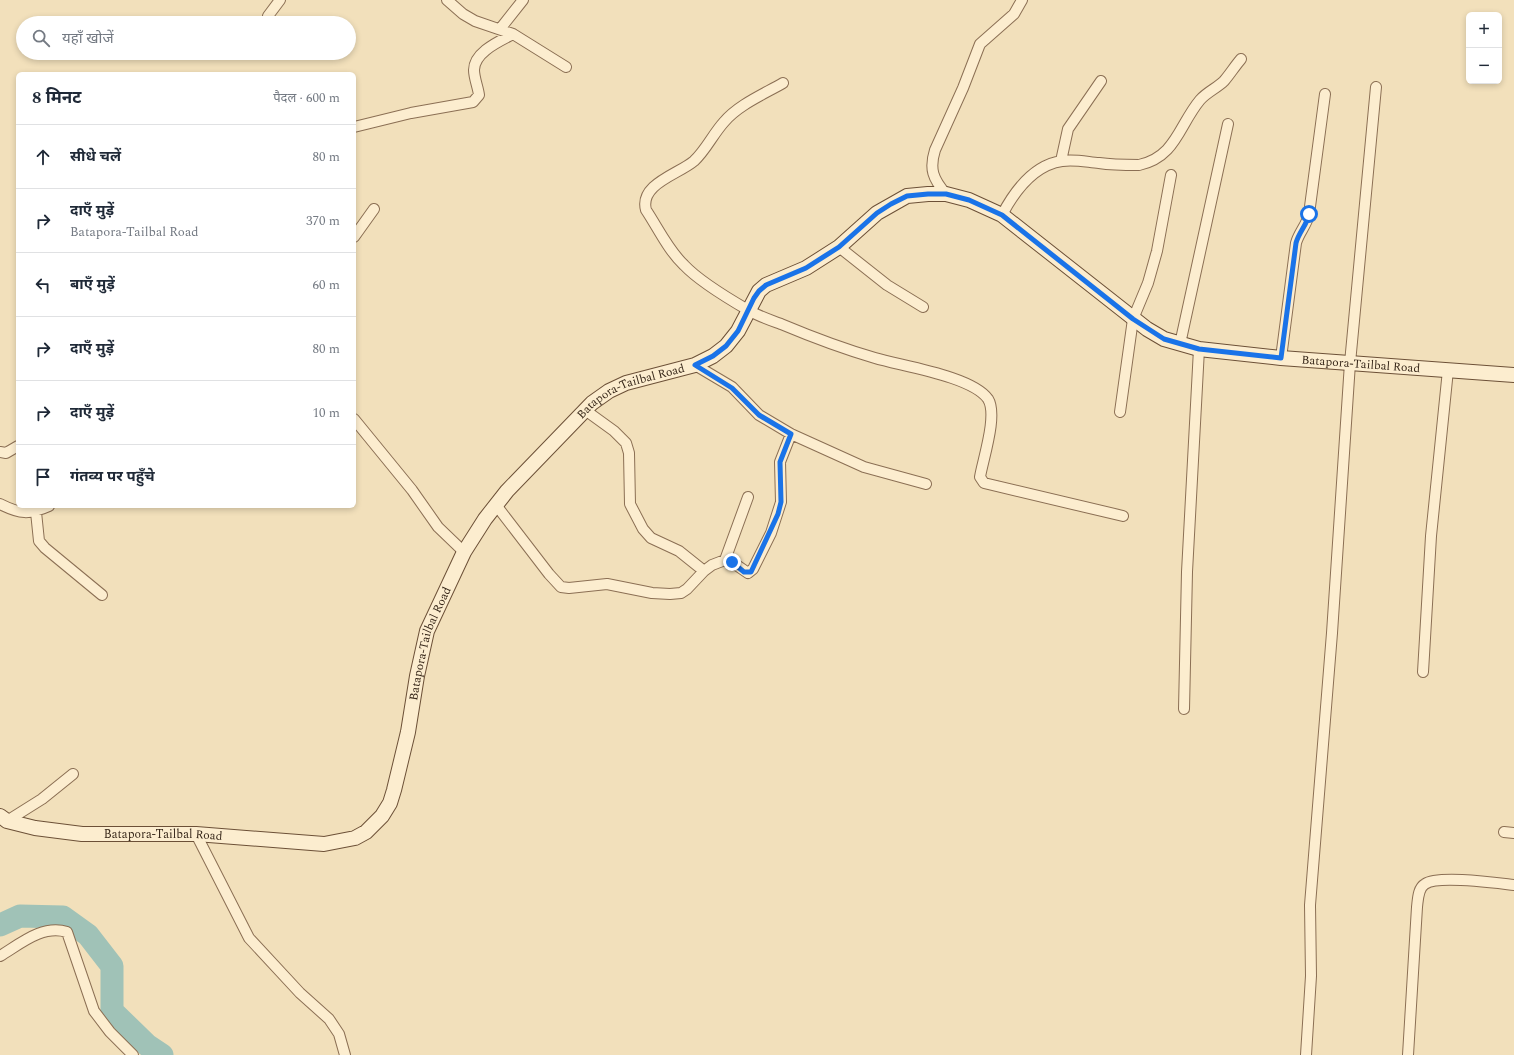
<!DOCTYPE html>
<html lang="hi">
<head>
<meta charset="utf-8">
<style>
	:root { --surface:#fff; --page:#f2f2f3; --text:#1f2937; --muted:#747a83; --line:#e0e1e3 }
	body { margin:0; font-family:Spectral,"Noto Sans Devanagari",serif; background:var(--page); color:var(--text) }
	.controls { position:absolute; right:12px; top:12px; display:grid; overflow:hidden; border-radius:6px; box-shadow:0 2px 6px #0003 }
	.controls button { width:36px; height:36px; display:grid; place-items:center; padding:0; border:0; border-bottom:1px solid var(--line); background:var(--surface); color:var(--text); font:20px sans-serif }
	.stop { position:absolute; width:12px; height:12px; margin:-9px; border:3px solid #1a73e8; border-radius:50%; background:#fff }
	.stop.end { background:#1a73e8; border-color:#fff; box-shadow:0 1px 4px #0008 }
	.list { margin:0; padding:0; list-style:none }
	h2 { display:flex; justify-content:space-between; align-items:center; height:52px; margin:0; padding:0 16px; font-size:17px }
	h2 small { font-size:13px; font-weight:400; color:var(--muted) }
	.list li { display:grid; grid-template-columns:26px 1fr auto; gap:12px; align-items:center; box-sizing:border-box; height:64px; padding:0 16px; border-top:1px solid var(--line) }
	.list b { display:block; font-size:15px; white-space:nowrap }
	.list p { margin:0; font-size:13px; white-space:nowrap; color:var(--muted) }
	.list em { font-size:13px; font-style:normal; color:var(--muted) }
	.icon { flex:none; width:22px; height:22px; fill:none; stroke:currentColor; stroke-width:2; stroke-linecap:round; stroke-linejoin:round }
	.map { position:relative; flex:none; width:1514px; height:1055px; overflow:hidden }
	.search { position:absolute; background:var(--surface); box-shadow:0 2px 6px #0003; left:16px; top:16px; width:340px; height:44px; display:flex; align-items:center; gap:10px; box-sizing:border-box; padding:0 14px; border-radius:22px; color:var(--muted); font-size:15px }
	.panel { position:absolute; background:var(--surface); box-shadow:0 2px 6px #0003; left:16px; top:72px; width:340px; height:436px; border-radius:6px }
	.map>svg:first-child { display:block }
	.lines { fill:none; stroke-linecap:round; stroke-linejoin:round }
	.river { stroke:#a0c2b7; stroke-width:23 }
	.minor-casing { stroke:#8b6f54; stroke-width:12 }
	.secondary-casing { stroke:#6c5037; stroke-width:16 }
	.minor { stroke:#fcedcf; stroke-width:10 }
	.secondary { stroke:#fcedcf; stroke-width:14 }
	.route { stroke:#1a73e8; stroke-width:5 }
	.labels { text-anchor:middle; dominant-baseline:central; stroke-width:4; stroke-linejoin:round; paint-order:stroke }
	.street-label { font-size:12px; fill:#38281a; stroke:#f9eacc }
</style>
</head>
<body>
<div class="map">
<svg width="1514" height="1055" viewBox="0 0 1514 1055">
	<rect width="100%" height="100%" fill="#f2e0bb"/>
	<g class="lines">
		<path class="river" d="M0,925L20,916L63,917L88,935L112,966V1011L147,1045L162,1055"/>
		<g class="minor-casing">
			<path id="minor" d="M447,0L463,14L475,21L513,34L566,67
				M268,16L280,0
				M500,29L523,0
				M783,83C764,94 738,105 724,122C713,134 706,150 694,161C679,174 639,184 646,210C658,228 668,250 684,265C699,281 729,299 748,310C758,316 770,320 781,324C812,337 844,349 875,358C901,366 972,376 988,399C998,415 983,459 980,477L984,483L1123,516
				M354,127L411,113L473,102L479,95C478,87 474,78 474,70C474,52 500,41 513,34
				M1061,161L1068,129L1101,81
				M946,194C933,179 929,169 935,150L963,88L980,44L1014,14L1022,0
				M1002,215C1014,192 1034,165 1062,161C1074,159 1087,162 1099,163C1112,165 1126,165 1139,165C1176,157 1179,125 1200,100C1207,92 1217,88 1224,81C1230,74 1235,66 1241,59
				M354,237L374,209
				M839,247L887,285L923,307
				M1180,344L1228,124
				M1281,358L1296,243C1299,232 1307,225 1309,214L1325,94
				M695,365L732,387L759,415L791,434L864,467L926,484
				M585,410L614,431L626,443L629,453L630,504L643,529L651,538L679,551L704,571
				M1120,412L1133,319L1148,283L1157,251L1171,175
				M354,419L412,490L438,527L464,552
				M0,452L6,453L18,446
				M0,504C20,514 29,515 49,506
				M496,505L549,574L561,587L569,588L607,584L652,593L670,594L681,593L687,589L704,571L712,565L725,560H729L748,573L753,569L771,533L781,502L780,462L791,434
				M36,512L39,541L45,548L102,595
				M725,560L748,497
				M1423,672L1431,536L1448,370
				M1184,709L1187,572L1199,349
				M7,821L42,799L73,774
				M1504,832L1514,833
				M196,834L249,938L300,993L329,1019L339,1034L345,1055
				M0,956C20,944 43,924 67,932L94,1011L110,1032L133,1055
				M1306,1055L1311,976L1310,905L1332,633L1350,363L1376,87
				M1408,1055L1417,907C1418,899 1418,888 1425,884C1438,875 1496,883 1514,885"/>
		</g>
		<g class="secondary-casing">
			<g id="secondary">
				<path id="s1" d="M0,816L7,821L35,828L82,834H196L324,844L355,838L366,832L382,816L390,803L394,790L408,732L417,676L427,631L464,552L485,519L507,491L592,403L609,391L626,383L695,365L713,356L726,346L738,331L759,291L766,285L806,268L839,247L877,213L907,196L928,194H946L969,200L1002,215L1147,329L1164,339L1199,349L1281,358L1514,375"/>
			</g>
		</g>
		<use href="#minor" class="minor"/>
		<use href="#secondary" class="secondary"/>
	</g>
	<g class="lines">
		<path class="route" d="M732,562L744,572H751L778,514L781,502L780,462L791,434L759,415L732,388L695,365L713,356L726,346L738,331L754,298L759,291L766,285L806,268L839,247L877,213L891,204L907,196L928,194H946L969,200L1002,215L1133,319L1164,339L1199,349L1281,358L1296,243C1299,232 1307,225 1309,214"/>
	</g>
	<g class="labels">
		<g class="street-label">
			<text stroke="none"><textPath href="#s1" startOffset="1761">Batapora-Tailbal Road</textPath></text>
			<text stroke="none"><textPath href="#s1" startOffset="910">Batapora-Tailbal Road</textPath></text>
			<text stroke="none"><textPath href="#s1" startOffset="574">Batapora-Tailbal Road</textPath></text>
			<text stroke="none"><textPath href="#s1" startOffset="166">Batapora-Tailbal Road</textPath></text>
		</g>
	</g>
</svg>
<div class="controls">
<button>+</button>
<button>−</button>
</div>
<div class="stop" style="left:1309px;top:214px"></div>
<div class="stop end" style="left:732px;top:562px"></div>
<div class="search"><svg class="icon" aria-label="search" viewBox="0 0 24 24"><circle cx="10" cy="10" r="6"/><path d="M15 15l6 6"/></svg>यहाँ खोजें</div>
<section class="panel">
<h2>8 मिनट<small>पैदल · 600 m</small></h2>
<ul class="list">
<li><svg class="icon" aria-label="ahead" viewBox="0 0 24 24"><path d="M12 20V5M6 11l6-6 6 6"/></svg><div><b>सीधे चलें</b></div><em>80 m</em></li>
<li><svg class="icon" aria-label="right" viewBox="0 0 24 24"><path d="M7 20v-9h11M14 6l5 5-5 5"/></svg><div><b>दाएँ मुड़ें</b><p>Batapora-Tailbal Road</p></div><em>370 m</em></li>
<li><svg class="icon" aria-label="left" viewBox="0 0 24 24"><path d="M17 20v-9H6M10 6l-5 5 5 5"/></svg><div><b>बाएँ मुड़ें</b></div><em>60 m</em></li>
<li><svg class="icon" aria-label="right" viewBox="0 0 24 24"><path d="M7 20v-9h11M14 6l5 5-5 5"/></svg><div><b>दाएँ मुड़ें</b></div><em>80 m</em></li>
<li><svg class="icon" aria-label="right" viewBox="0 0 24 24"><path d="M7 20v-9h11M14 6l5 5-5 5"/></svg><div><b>दाएँ मुड़ें</b></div><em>10 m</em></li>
<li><svg class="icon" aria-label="arrive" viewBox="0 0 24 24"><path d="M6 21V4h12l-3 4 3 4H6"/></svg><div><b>गंतव्य पर पहुँचे</b></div></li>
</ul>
</section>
</div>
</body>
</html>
